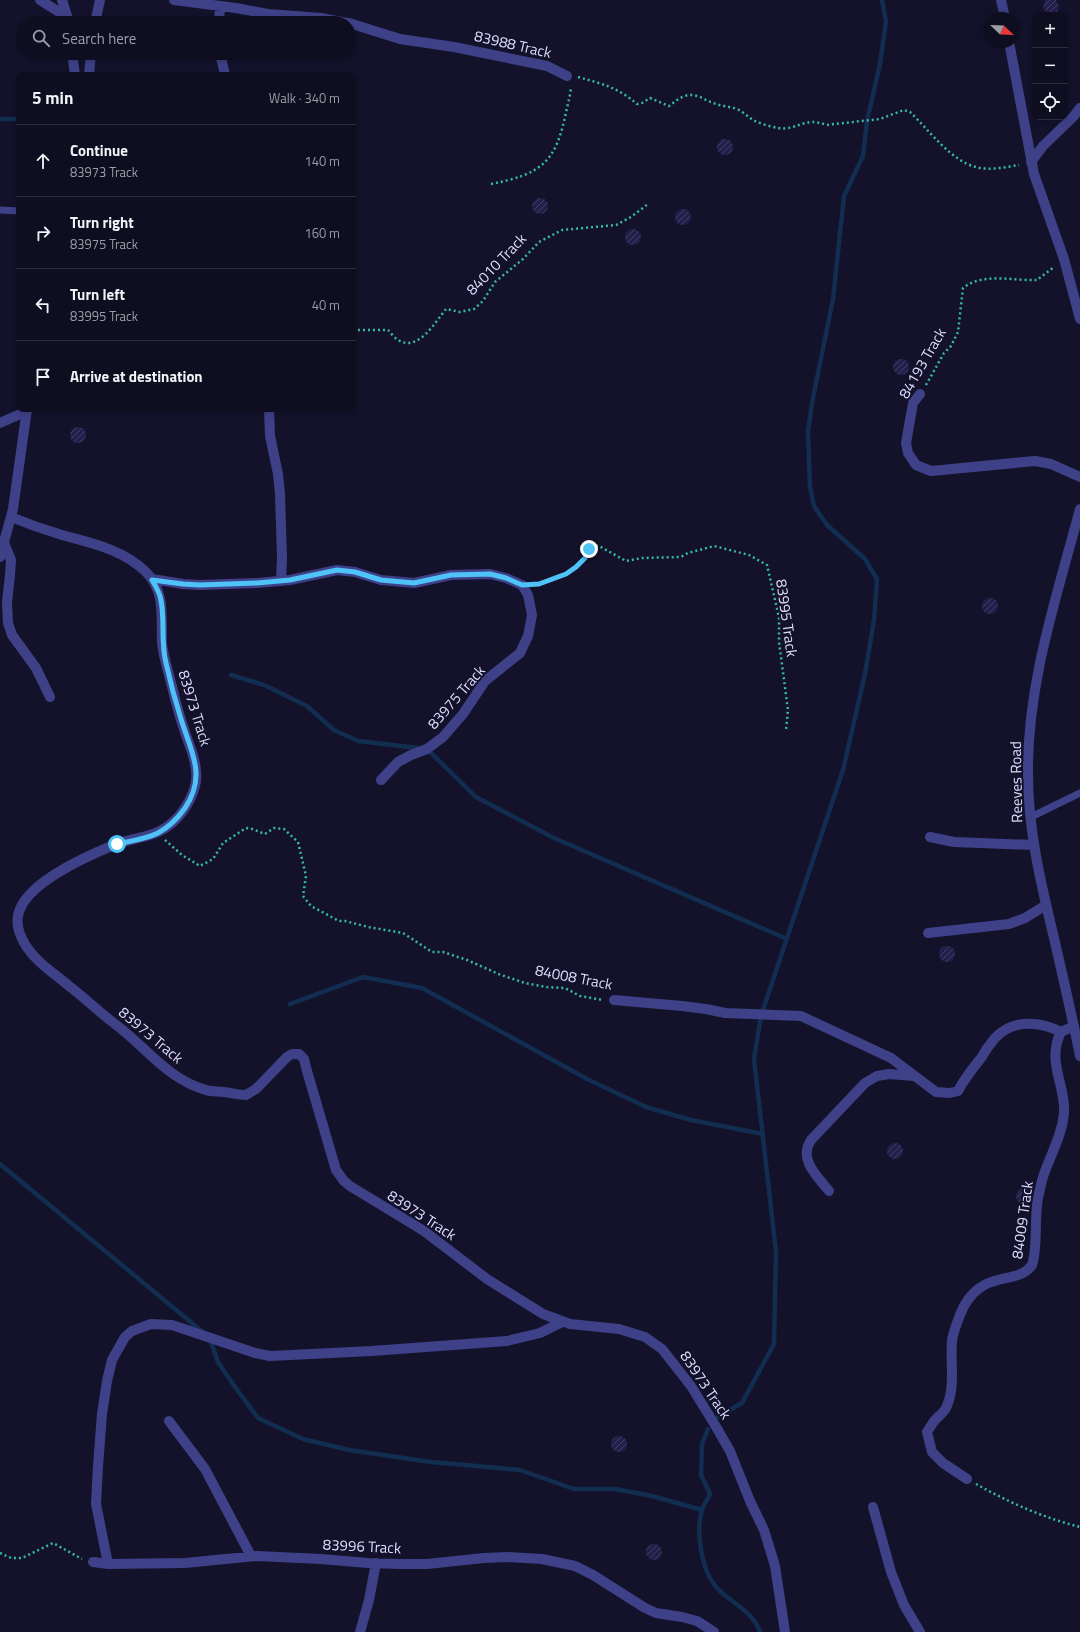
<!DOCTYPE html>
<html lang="en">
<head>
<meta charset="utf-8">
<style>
	:root { --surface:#0f0e20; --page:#1d1c2d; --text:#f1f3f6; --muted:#9b9ca5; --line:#2f2e3e }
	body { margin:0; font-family:"Titillium Web",sans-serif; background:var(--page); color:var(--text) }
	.controls { position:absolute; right:12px; top:12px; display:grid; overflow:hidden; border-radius:8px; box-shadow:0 2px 6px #0003 }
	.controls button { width:36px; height:36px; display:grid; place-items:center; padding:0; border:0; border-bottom:1px solid var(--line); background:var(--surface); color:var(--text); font:20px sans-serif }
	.compass { position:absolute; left:984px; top:12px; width:36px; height:36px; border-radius:50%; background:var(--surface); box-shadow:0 2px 6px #0003; rotate:113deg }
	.stop { position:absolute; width:12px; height:12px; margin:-9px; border:3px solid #4fc3f7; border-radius:50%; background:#fff }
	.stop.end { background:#4fc3f7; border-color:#fff; box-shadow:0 1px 4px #0008 }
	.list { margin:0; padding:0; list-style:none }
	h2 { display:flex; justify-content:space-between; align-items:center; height:52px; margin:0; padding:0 16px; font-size:17px }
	h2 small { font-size:13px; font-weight:400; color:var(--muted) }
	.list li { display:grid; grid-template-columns:26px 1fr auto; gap:12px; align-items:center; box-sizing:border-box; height:72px; padding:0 16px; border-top:1px solid var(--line) }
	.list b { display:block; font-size:15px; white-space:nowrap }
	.list p { margin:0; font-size:13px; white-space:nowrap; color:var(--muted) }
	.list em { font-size:13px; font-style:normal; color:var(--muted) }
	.icon { flex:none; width:22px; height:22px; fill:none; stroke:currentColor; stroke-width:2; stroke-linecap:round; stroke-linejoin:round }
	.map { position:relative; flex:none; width:1080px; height:1632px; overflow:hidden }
	.search { position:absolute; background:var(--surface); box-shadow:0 2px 6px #0003; left:16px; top:16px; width:340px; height:44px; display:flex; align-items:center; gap:10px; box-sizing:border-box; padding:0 14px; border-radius:22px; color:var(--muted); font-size:15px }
	.panel { position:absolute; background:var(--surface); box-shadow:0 2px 6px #0003; left:16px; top:72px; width:340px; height:340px; border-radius:8px }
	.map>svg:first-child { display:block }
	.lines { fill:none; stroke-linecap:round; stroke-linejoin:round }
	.stream { stroke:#112d50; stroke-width:4.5 }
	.building { fill:url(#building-hatch) }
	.path { stroke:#34baa9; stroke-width:2.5; stroke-dasharray:2 3; stroke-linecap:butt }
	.service { stroke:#3e4188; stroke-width:7 }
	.minor { stroke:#3e4188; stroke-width:10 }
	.tertiary { stroke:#3e4188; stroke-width:10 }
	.route { stroke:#4fc3f7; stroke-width:5 }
	.labels { text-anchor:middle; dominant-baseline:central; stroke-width:4; stroke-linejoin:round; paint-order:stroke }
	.street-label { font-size:15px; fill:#dedcfe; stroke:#14122b }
</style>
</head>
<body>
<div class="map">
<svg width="1080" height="1632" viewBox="0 0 1080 1632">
	<defs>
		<pattern id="building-hatch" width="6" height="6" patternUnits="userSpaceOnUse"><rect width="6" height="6" fill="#241e4b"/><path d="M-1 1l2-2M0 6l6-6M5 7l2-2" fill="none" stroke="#433e66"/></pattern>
	</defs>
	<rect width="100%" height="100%" fill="#14122b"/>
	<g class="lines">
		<path class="stream" d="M0,119H19
			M231,675L264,685L307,706L334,730L358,741L427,749L476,797L554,838L787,939
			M290,1004L363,977L422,988L587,1079L646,1107L691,1120L763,1134
			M0,1164L204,1333
			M210,1339L218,1362L235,1387L258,1418L303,1439L349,1450L431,1462L520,1470L574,1489H615L652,1496L702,1510
			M718,1417L742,1403L774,1344L776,1252L754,1059L761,1016L843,770L865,674L874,620L877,579L865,559L827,525L814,506L810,487L808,432L812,403L833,299L844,196L863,156L867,121L880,64L886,21L882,0
			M708,1429L702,1444L701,1475L710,1494C708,1499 703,1505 702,1510C695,1533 702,1575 720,1591C734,1604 754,1613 760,1632"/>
	</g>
	<path class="building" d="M1045,0H1056L1059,7L1057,12L1052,14L1046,12L1043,8Z
		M717 147a8 8 0 1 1 16 0a8 8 0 1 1-16 0Z
		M532 206a8 8 0 1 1 16 0a8 8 0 1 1-16 0Z
		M675 217a8 8 0 1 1 16 0a8 8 0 1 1-16 0Z
		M625 237a8 8 0 1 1 16 0a8 8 0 1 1-16 0Z
		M893 367a8 8 0 1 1 16 0a8 8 0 1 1-16 0Z
		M70 435a8 8 0 1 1 16 0a8 8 0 1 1-16 0Z
		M982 606a8 8 0 1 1 16 0a8 8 0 1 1-16 0Z
		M939 954a8 8 0 1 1 16 0a8 8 0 1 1-16 0Z
		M887 1151a8 8 0 1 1 16 0a8 8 0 1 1-16 0Z
		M1016 1196a8 8 0 1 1 16 0a8 8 0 1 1-16 0Z
		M611 1444a8 8 0 1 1 16 0a8 8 0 1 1-16 0Z
		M646 1552a8 8 0 1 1 16 0a8 8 0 1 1-16 0Z"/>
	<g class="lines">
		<path class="path" d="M578,77C603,84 617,87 637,104L642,103L650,98L669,106C677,100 686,92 697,96C702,97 706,101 711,102C719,106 728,106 737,109C745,113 749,118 755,121C761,124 772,127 778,128C797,131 805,116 826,125L880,119L904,110L910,112C929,130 951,161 976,167C989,171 1006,167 1019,165
			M491,184C541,174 556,163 566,112C568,104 570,96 571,88
			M353,330H388C391,333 395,339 400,341C419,351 436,321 446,309L460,312L474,309L483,301L495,282L523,259L539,242L562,230L616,225L631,217L648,204
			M926,385L944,353L951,346L958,332L963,288C983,272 1013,281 1037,280L1054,267
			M536,584C553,582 575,572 585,558C588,553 589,549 593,545L599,546L626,561L642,558L681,557L688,553L714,546L749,555L767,565L779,617V642L788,710L786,730
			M165,840L182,855L200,866L213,859L223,843L246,828L252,829L265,834L274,828L284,829L298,842L306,876L303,896L311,906L339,921H345L368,927L403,933L432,952H443L467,960L501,975L525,983L546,987L565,988L580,996L603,1000
			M976,1484C1008,1502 1044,1518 1080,1527
			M0,1553L11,1558H22L53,1543L82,1559"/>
		<path class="service" d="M0,210L19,211
			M1031,817L1080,793"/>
		<path class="minor" d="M40,0L67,17
			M62,0L68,19
			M174,0L236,8L268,14L321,18L347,23
			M219,23L220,6
			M349,23L400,39L454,47L547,66L567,76
			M72,53L75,75
			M220,53L225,75
			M1031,162L1043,146L1073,117L1080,108
			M920,394L913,403L906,443L908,453L916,465L931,471L1035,461L1051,464L1080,477
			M269,409L270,436L278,474L280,494L282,558L281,581
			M0,423L27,411
			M11,517C28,524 45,530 62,535C91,543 122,549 145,571C166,591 161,617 162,643C163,654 166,664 169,675C174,694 178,713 185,732C189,745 195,756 196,771C198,787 189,804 179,816C159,839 139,835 114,845C87,856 23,884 18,916C16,926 21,938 26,946C37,963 54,973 69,986C85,998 99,1012 115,1024C145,1046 167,1079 206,1090C212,1092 218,1091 224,1092C232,1093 239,1095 246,1095L256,1089L287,1057L292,1054H299L304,1059L307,1071L336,1170L344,1181L350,1186L424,1231L487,1279L543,1314L570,1324L619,1329L645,1337L662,1349L691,1386L715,1425L730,1451L750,1501L764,1530L775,1566L785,1632
			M4,543L11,560L10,575L7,602L8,623L12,635L36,668L50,697
			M152,579L183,584L200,585L257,583L290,580L337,570L355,572L381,580L414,583L451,575L490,574L506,578L522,585L528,595L532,615L528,636L520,653L485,681L463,714L443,737L427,749L411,755L398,762L381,780
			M930,837L954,842L1034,845
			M928,933L1009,924L1025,918L1046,905
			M614,1000L682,1006L706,1009L725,1013L801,1016L891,1058L936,1092L950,1093L958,1091C964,1079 973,1068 981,1058C985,1051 990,1044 995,1038C1013,1019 1040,1021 1061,1032
			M829,1191C817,1176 798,1159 811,1140L865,1083L877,1076L889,1074L914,1076
			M169,1421L205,1469L251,1556
			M967,1479L943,1463L932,1452L927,1432C930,1428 932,1423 936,1419C939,1416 944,1412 946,1408C956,1387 950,1363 952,1341C953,1332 960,1314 964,1306C984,1269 1017,1286 1032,1265C1038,1248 1034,1219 1038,1198C1040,1190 1041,1182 1044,1174C1051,1154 1062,1135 1064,1113C1066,1085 1046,1062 1061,1032L1074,1026
			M873,1507L891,1572L904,1605L920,1632
			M93,1562L108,1564L185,1563L257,1556L321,1559L368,1563L400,1564H427L484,1558L508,1557L542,1559L575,1566L593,1575L645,1608L656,1613L682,1617L697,1621L714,1632
			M108,1564L96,1504L98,1466L102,1414L107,1381L112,1360L125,1337L132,1331L151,1324L172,1325L255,1353L270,1356L372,1351L507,1341L540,1333L562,1322
			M360,1632L369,1600L376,1563"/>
		<path class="tertiary" d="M1001,0L1005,18
			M95,23L100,0
			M1009,42L1034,174L1064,259L1080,319
			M89,75L91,53
			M1080,509C1057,596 1027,683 1028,774C1028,830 1041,884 1054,938C1063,977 1072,1016 1080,1056
			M0,557L13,509L27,409"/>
	</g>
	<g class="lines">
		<path class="route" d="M117,844C131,841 146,839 158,833C169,827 178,818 185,808C207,775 191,752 181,719C175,700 170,681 166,663C160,641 166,618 160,596C158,590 155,585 152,580L183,584L200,585L257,583L290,580L337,570L355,572L381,580L414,583L451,575L490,574L506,578L522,585L539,584L566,574L576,567L585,558L589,549"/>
	</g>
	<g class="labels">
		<g class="street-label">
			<text transform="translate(513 44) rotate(13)">83988 Track</text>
			<text transform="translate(496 264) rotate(-46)">84010 Track</text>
			<text transform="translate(922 363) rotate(-60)">84193 Track</text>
			<text transform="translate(787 618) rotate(82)">83995 Track</text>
			<text transform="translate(456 697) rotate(-49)">83975 Track</text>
			<text transform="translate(195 708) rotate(73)">83973 Track</text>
			<text transform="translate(1016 782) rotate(-91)">Reeves Road</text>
			<text transform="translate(574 977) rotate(11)">84008 Track</text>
			<text transform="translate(151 1035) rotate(40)">83973 Track</text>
			<text transform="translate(422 1215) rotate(33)">83973 Track</text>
			<text transform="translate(1022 1220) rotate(-82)">84009 Track</text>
			<text transform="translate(706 1385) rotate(56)">83973 Track</text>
			<text transform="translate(362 1546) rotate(3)">83996 Track</text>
		</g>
	</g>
</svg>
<div class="controls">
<button>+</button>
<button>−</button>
<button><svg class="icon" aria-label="locate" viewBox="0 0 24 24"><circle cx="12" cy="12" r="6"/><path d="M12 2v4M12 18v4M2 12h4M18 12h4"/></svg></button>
</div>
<svg class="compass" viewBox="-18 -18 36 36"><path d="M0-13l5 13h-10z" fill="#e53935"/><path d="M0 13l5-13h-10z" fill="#9b9ca5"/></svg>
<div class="stop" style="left:117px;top:844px"></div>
<div class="stop end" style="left:589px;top:549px"></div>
<div class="search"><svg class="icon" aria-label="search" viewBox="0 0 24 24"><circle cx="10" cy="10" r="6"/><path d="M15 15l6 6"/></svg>Search here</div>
<section class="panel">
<h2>5 min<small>Walk · 340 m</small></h2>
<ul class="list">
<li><svg class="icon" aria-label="ahead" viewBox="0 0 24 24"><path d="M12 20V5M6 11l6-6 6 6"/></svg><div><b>Continue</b><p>83973 Track</p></div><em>140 m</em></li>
<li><svg class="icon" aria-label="right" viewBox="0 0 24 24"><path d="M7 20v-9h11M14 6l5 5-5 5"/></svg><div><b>Turn right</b><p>83975 Track</p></div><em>160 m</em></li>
<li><svg class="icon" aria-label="left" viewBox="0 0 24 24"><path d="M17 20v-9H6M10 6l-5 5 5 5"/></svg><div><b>Turn left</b><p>83995 Track</p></div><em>40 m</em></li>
<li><svg class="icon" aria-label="arrive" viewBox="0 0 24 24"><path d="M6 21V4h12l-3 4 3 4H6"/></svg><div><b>Arrive at destination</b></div></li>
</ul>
</section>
</div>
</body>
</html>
